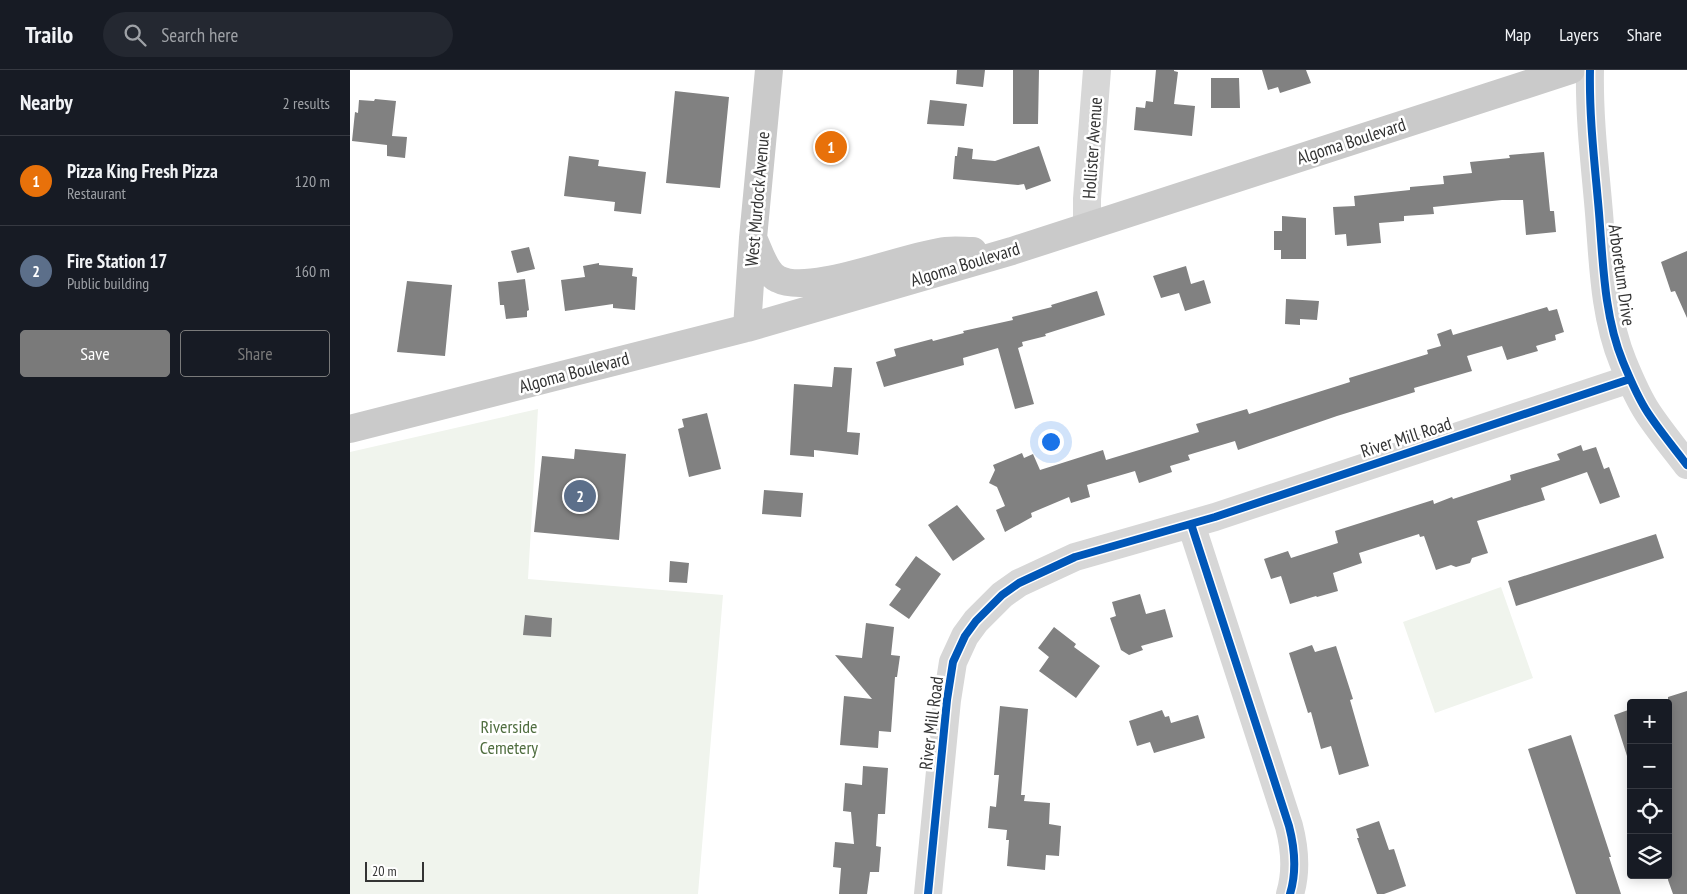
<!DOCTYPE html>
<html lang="en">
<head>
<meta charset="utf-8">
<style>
	:root { --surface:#171b24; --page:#242831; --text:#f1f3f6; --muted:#9ea1a6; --line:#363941; --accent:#7a7a7a }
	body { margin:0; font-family:"PT Sans Narrow",sans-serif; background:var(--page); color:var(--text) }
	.controls { position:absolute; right:15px; bottom:15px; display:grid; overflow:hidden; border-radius:5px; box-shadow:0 2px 12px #0003 }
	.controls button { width:45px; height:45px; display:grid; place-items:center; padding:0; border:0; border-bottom:1px solid var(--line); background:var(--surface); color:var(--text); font:25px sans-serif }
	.scale { position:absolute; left:15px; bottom:12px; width:59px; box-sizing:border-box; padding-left:5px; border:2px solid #333; border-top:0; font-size:14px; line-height:18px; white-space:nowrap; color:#333; -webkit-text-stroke:4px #fff; paint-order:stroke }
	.you { position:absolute; left:700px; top:371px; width:18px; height:18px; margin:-12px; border:4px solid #fff; border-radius:50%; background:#1a73e8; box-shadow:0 0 0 8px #1a73e833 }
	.badge { display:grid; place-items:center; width:32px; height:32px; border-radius:50%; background:var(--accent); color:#fff; font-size:16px; font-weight:700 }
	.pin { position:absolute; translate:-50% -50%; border:2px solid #fff; box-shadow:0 1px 5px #0006 }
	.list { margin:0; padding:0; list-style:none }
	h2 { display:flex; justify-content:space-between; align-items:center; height:65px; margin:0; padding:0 20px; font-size:21px }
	h2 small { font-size:16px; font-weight:400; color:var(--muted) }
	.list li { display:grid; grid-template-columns:32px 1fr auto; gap:15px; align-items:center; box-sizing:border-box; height:90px; padding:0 20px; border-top:1px solid var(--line) }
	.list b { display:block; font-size:19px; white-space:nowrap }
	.list p { margin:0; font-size:16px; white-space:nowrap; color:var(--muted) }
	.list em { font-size:16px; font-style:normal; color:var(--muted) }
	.actions { display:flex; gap:10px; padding:15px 20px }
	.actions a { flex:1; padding:11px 0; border:1px solid var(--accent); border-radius:5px; text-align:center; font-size:18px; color:var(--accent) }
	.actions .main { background:var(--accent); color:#fff }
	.icon { flex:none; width:28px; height:28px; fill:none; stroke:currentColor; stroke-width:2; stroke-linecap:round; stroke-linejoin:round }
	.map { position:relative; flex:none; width:1337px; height:824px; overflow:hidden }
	header { display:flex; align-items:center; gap:30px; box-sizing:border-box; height:70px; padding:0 25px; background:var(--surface); border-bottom:1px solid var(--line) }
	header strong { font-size:24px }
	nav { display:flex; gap:28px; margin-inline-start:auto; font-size:18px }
	.search { width:350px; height:45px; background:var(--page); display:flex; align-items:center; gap:12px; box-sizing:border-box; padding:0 18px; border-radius:28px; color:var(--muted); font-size:19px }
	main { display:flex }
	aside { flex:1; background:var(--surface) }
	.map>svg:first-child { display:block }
	.green { fill:#f0f4ed }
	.building { fill:#818181 }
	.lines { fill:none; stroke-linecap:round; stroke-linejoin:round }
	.minor { stroke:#d7d7d7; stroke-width:28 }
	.major { stroke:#cacaca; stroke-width:28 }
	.cycleway-casing { stroke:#fff; stroke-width:11 }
	.cycleway { stroke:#0057b8; stroke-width:8 }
	.labels { text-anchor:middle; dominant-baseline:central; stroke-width:5; stroke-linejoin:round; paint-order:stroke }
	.street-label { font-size:18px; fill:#333; stroke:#fff }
	.park-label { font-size:18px; fill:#506e40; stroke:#fff }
</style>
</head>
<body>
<header>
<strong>Trailo</strong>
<div class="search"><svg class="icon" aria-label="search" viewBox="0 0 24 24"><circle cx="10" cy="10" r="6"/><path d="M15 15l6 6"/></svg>Search here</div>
<nav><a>Map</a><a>Layers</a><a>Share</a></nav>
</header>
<main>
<aside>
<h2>Nearby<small>2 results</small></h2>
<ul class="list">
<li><span class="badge" style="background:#e8710a">1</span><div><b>Pizza King Fresh Pizza</b><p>Restaurant</p></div><em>120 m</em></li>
<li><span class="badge" style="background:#5c6f8a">2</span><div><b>Fire Station 17</b><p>Public building</p></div><em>160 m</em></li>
</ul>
<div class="actions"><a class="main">Save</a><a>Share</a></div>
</aside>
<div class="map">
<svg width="1337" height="824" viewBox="0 0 1337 824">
	<rect width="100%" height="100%" fill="#fff"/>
	<path class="green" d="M188,339L178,509L373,525L348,824H0V382Z
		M1151,517L1183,608L1085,643L1053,552Z"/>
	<path class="building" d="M607,0H635L633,17L606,14Z
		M663,0H689L688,54H663Z
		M806,0H824V1L828,2L824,34L845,36L842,66L784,60L786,37L795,38L796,31L803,32Z
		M912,0H956L961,13L930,23L928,17L918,20Z
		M861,8H889L890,38H861Z
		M325,21L379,27L370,118L316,113Z
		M25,29L46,31L42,66L57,67L55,88L37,86V75L2,71L5,42L8,43L9,30L24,31Z
		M580,30L617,34L614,56L577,54Z
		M494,66L495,88L468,89V67Z
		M689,76L701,111L676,120L674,114L668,115L603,109L605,86H607L608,77L623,79L622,89L645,91Z
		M1194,82L1200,141H1204L1206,162L1176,165L1173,130H1152L1083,137L1084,144L1054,146V151L1029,153L1031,173L997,176L996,164L985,165L983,137L1005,136L1004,126L1060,120V117L1094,114L1093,106L1122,103L1120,92L1160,88L1159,85Z
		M219,86L249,90L248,96L296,102L291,144L264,141L265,132L214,126Z
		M932,146L956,148V189H931V180H924V161H932Z
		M179,177L185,199L167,203L161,181Z
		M1337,181V248L1325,221L1321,222L1311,192Z
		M249,193V195L283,198L282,206L287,207L285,240L263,238V234L215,241L211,210L235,207L233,196Z
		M836,196L841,214L854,210L861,233L835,241L829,223L811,228L803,206Z
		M175,209L179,240L177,241V247L156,249L154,235H150L148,212Z
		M57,211L102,215L95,286L47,282Z
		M747,221L755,245L695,264L696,266L672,272L673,276L668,278L684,334L665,339L648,278L613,288L614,295L534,317L526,292L546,286L544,279L582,269L583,271L614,263L613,261L663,250L662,247L702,237L701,235Z
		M936,229L969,231L967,250L950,249V255L935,254Z
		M1197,237L1199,241L1207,239L1214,262L1205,265L1206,270L1186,276L1188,281L1157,290L1152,276L1117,286L1122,301L1064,318L1065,322L987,346L888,380L885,371L838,385L840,390L820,396L822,402L789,413L785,401L737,415L740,427L721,433L719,427L681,443L682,447L655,462L646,440L655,436L647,417L639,413L645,400L643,395L672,383L674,388L683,384L690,400L753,380L756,390L849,362L846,354L897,339L899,344L1000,312L999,308L1078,284L1077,280L1091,276L1087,264L1101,259L1103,265Z
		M484,297L502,298L497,362L510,363L508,385L464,380V387L440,385L444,314L482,317Z
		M357,343L371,399L339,407L328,359L334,357L332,349Z
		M1231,375L1233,381L1246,377L1254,399L1259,397L1270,427L1250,434L1237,402L1191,418L1195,430L1127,451L1138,483L1122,488L1120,493L1106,497L1101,495L1086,500L1074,466L1070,467L1069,464L1009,483L1012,493L983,503L988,521L967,527L966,526L940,534L931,506L921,509L914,489L938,481L941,488L988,473L985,461L1083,430L1084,434L1102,427L1103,429L1161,410L1160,405L1210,390L1207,384Z
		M225,379L276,384L269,470L184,462L192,386L224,389Z
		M414,420L453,423L451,447L412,444Z
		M607,435L635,469L603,491L578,455Z
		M1306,464L1314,488L1166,536L1158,511Z
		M566,486L591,504L559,549L539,535L551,519L545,515Z
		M320,491L339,493L337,513L319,512Z
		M790,524L796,544L815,539L823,567L791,576L793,580L779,585L771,580L760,548L766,546L762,532Z
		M175,545L202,548L201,567L173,565Z
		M516,553L544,557L541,585L550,586L547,607H545L541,662L529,661L528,678L490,675L494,626L522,629L485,585L512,588Z
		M704,557L726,574L724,577L750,596L726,628L689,601L699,587L688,578Z
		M962,575L965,582L986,576L1003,629L1000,630L1019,696L989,705L981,676L971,679L961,642L958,643L939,583Z
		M1337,621V824H1323L1318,810V627Z
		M650,636L678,639L671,725H675L674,731L700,733L699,754L711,756L709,786L696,785L695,800L657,796L659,770H656L657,760L638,758L640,736L646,737L649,705H644Z
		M1281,639V686H1277L1264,645Z
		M812,640L815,647L819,646L821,653L848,645L855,668L804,683L800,672L787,676L779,651Z
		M1221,665L1261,787H1259L1271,824H1226L1178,679Z
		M513,696L538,698L535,744H528L526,776L531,777L529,802H520L517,824H489L491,798L483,797L485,772L504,774L501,742L493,741L495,713L512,715Z
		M1029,751L1039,780L1044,779L1056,816L1034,824H1027L1007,768H1009L1006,759Z"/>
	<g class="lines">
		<path class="minor" d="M1240,0C1239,48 1245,96 1249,143C1253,192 1254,246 1273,292C1280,309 1288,328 1298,343C1310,361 1324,378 1337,395
			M737,156V129L747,0
			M841,454L939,756C945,779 947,801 940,824
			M578,824L597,630L603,592L615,566L626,551L652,525L669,513L725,487L865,447L1280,309"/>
		<path class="major" d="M403,168C409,180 415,203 428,209C460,226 557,185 596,181C605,180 614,181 623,181
			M397,258L403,168L419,0
			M0,359L397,258L662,181L1221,0"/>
		<g class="cycleway-casing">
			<path id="cycleway" d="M1240,0C1239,48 1245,96 1249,143C1253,192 1254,246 1273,292C1280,309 1288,328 1298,343C1310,361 1324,378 1337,395
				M841,454L939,756C945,779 947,801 940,824
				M578,824L597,630L603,592L615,566L626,551L652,525L669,513L725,487L865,447L1280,309"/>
		</g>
		<use href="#cycleway" class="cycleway"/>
	</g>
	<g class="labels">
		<g class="street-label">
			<text transform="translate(1001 71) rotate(-18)">Algoma Boulevard</text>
			<text transform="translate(742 78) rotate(-86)">Hollister Avenue</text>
			<text transform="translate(407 129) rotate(-85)">West Murdock Avenue</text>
			<text transform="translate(615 194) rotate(-17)">Algoma Boulevard</text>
			<text transform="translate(1272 205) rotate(82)">Arboretum Drive</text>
			<text transform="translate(224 302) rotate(-15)">Algoma Boulevard</text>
			<text transform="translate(1056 367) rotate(-18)">River Mill Road</text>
			<text transform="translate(581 653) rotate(-83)">River Mill Road</text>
		</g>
		<g class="park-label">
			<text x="159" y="656">Riverside<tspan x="159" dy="21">Cemetery</tspan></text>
		</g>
	</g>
</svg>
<div class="controls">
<button>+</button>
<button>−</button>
<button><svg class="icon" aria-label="locate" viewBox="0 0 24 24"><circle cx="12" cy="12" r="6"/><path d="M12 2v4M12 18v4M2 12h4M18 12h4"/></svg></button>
<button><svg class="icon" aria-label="layers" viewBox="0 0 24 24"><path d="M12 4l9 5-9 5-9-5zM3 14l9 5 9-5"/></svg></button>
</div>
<div class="scale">20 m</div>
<div class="you"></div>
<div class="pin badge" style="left:481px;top:77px;background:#e8710a">1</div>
<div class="pin badge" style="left:230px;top:426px;background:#5c6f8a">2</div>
</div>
</main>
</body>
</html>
